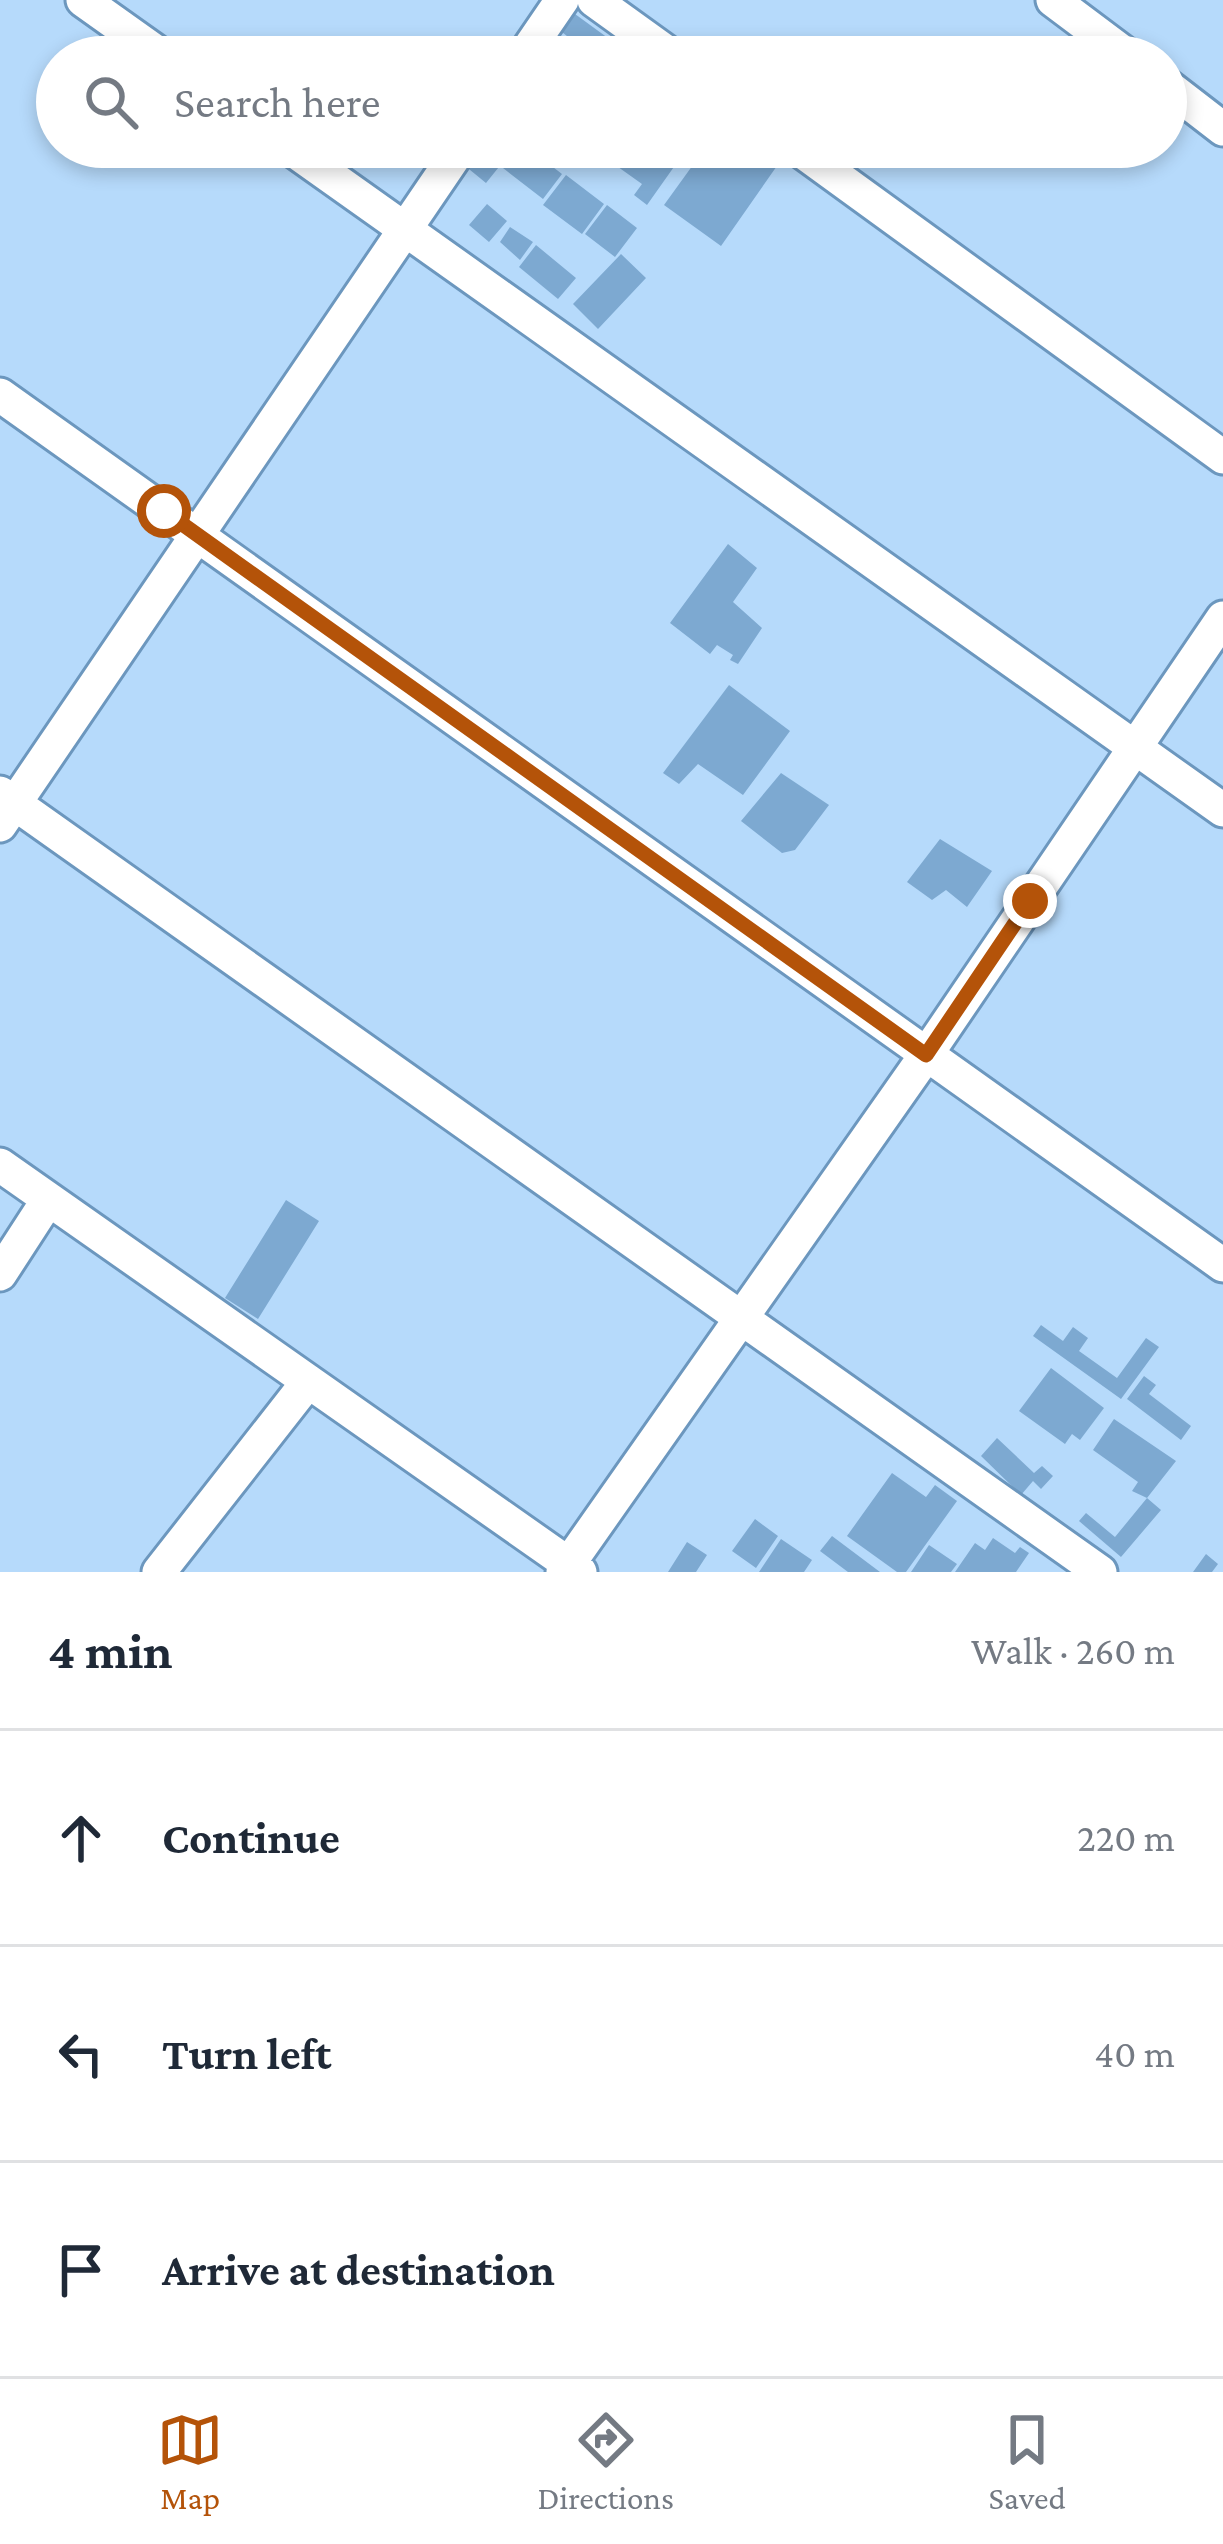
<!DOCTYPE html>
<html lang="en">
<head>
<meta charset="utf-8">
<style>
	:root { --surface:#fff; --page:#f2f2f3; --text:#1f2937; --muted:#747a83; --line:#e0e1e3; --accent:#b45309 }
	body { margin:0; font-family:"Crimson Pro",serif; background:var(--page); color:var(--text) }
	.stop { position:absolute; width:36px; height:36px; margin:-27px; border:9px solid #b45309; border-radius:50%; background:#fff }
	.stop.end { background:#b45309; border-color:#fff; box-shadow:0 3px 12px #0008 }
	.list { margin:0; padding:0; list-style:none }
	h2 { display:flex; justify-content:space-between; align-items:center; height:156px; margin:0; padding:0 48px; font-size:51px }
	h2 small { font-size:39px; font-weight:400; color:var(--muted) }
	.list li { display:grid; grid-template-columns:78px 1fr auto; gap:36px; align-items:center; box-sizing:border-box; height:216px; padding:0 48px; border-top:3px solid var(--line) }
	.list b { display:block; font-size:45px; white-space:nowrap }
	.list em { font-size:39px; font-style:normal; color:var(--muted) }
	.icon { flex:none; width:66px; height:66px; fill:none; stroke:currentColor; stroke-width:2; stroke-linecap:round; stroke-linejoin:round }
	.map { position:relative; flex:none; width:1223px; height:1572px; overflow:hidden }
	.search { position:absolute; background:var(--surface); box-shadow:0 6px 18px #0003; left:36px; right:36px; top:36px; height:132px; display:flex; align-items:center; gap:30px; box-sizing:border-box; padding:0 42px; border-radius:66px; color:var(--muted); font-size:45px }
	.sheet { height:804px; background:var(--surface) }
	nav { display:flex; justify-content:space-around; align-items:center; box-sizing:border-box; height:168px; border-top:3px solid var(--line); background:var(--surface); font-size:33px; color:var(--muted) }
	nav a { display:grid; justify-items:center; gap:6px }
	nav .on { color:var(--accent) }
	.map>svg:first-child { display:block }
	.building { fill:#7da9d1 }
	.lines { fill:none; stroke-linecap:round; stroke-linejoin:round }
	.minor-casing { stroke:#6c97be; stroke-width:39 }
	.minor { stroke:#fff; stroke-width:33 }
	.route { stroke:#b45309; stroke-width:15 }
</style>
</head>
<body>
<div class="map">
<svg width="1223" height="1572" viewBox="0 0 1223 1572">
	<rect width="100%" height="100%" fill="#b6dafb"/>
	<path class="building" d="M575,14L634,57H567L562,53L559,57H545L561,36L571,43L573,41L562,32Z
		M478,147H515L486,183L464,165Z
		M518,147H527L562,174L543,199L503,168Z
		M590,147H688L647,205L634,195L642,184Z
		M698,147H756L779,163L721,246L664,205L703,151Z
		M566,175L604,204L582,234L543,205Z
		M487,204L507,221L489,242L469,225Z
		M607,205L637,228L615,257L585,234Z
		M510,227L533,242L520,260L500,242Z
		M536,245L576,278L558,299L519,267Z
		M621,254L646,278L598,329L573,304Z
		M728,544L757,568L733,602L762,628L738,664L730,660L733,655L717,645L710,654L670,623Z
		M729,685L790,731L743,795L698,764L679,784L663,773Z
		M781,773L829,805L795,850L782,853L741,821Z
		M940,839L992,871L967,907L946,890L932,900L907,882Z
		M286,1200L319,1221L258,1319L225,1298Z
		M1041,1325L1063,1341L1073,1327L1088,1338L1079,1351L1117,1378L1146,1338L1159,1347L1121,1399L1033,1336Z
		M1051,1368L1104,1408L1080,1440L1072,1434L1065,1444L1019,1411Z
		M1144,1376L1156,1385L1149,1394L1191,1426L1181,1440L1127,1399Z
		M1114,1419L1176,1461L1147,1498L1132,1491L1138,1482L1093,1450Z
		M997,1438L1034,1473L1042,1466L1053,1476L1041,1489L1033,1481L1021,1495L981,1456Z
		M892,1473L926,1497L935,1485L957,1501L906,1572H897L847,1536Z
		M1147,1498L1161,1510L1121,1557L1079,1521L1086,1513L1115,1537Z
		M755,1519L778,1536L756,1568L732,1551Z
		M832,1536L880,1572H848L820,1551Z
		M993,1538L1015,1553L1020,1547L1029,1553L1016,1572H955L975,1543L985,1550Z
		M781,1539L812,1560L804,1572H759Z
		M687,1542L707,1555L696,1572H668Z
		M929,1545L957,1564L951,1572H911Z
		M1206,1554L1218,1564L1212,1572H1193Z"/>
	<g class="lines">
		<g class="minor-casing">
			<path id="minor" d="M83,0L163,57
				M594,0L673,57
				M1053,0L1129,57
				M523,57L562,0
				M1166,85L1223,129
				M289,147L1223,810
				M796,147L1223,457
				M0,395L1223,1265
				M0,793L1100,1572
				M0,825L461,147
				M0,1165L580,1572
				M0,1274L48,1200
				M159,1572L307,1383
				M563,1572L926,1055L1223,618"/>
		</g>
		<use href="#minor" class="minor"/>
	</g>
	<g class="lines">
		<path class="route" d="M164,511L926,1055L1030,901"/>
	</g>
</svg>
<div class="stop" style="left:164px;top:511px"></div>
<div class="stop end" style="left:1030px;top:901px"></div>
<div class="search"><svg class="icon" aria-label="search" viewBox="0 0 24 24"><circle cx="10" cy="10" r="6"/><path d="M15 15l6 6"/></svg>Search here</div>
</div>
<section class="sheet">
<h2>4 min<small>Walk · 260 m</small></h2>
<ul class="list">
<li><svg class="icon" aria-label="ahead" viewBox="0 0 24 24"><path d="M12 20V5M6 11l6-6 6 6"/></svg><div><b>Continue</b></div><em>220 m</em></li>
<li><svg class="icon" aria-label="left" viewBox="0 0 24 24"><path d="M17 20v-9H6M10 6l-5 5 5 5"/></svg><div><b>Turn left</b></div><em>40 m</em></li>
<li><svg class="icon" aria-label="arrive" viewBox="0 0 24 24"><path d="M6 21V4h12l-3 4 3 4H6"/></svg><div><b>Arrive at destination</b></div></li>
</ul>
</section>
<nav>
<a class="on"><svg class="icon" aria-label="map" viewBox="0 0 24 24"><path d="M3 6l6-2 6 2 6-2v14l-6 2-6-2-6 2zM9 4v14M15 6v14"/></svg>Map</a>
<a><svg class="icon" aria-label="directions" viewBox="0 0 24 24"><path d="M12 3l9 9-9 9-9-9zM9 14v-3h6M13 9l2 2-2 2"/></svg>Directions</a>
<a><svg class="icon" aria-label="saved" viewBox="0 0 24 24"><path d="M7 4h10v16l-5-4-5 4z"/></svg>Saved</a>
</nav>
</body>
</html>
